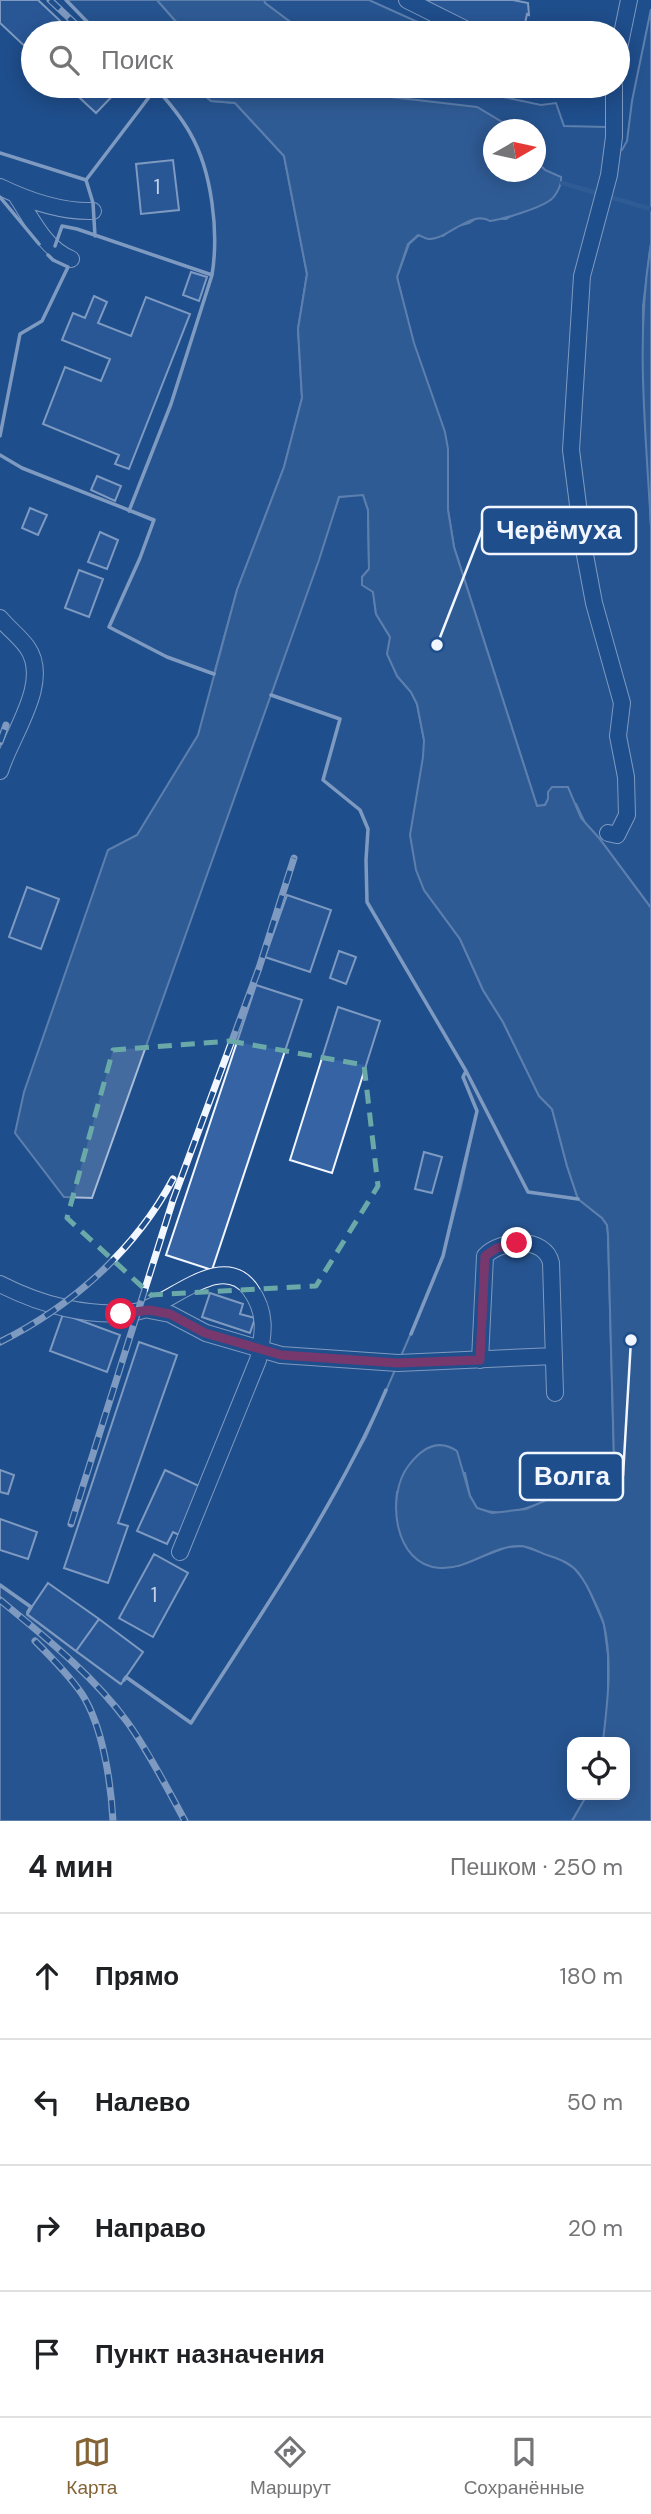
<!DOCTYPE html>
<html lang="ru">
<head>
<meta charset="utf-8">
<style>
	:root { --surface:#fff; --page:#f6f6f6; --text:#202124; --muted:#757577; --line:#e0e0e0; --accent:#846436 }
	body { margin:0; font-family:"DM Sans",sans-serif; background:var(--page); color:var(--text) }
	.controls { position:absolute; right:21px; bottom:21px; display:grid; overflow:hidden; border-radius:14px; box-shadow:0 4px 18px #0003 }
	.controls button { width:63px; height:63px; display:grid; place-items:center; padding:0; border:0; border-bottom:2px solid var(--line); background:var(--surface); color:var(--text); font:35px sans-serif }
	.compass { position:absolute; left:483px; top:119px; width:63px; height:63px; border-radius:50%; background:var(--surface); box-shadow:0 4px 18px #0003; rotate:81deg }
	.stop { position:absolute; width:21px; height:21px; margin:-16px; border:5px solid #e11d48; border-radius:50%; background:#fff }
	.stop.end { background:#e11d48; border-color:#fff; box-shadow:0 2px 7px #0008 }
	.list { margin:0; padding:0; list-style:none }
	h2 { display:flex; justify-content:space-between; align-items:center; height:91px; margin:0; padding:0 28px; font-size:30px }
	h2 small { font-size:23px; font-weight:400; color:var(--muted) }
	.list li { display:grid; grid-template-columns:46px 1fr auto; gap:21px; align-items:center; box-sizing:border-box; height:126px; padding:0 28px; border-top:2px solid var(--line) }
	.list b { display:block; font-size:26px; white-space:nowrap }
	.list em { font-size:23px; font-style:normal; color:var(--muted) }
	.icon { flex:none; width:38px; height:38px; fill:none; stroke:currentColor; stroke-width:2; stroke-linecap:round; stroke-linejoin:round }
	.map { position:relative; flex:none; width:651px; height:1821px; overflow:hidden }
	.search { position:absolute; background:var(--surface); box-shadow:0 4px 18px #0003; left:21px; right:21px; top:21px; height:77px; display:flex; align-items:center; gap:18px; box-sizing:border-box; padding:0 24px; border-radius:38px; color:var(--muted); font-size:26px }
	.sheet { height:595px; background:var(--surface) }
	nav { display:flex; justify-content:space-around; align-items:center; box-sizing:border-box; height:98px; border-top:2px solid var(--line); background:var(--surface); font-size:19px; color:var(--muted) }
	nav a { display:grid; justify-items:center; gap:4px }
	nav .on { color:var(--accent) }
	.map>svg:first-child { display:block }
	.green { fill:#305b95; stroke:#a8bbd7; stroke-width:2 }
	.water { fill:#446ba0; stroke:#a8bbd7; stroke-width:2 }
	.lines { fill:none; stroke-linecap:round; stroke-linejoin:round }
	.stream { stroke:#446ba0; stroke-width:4.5 }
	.building { fill:#3563a3; stroke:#f2f6ff; stroke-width:2 }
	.minor-casing { stroke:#f2f6ff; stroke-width:18 }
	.minor { stroke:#1f4e8c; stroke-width:16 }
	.rail-casing { stroke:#f2f6ff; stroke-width:7 }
	.rail { stroke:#1f4e8c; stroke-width:4.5; stroke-dasharray:13; stroke-linecap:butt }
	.wall { stroke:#f2f6ff; stroke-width:3.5 }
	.route { stroke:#e11d48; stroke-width:9 }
	.marked { fill:none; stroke:#6aa9a8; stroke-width:5; stroke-dasharray:14 9; stroke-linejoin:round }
	.labels { text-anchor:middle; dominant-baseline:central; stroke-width:5; stroke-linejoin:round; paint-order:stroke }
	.number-label { font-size:21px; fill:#c3d1e8 }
	.leader { fill:none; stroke:#f2f6ff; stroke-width:2.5 }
	.callout-dot { fill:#f2f6ff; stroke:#1f4e8c; stroke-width:2.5 }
	.callout { fill:#1f4e8c; stroke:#f2f6ff; stroke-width:2.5 }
	.callout-label { font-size:26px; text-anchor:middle; font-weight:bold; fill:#f2f6ff }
</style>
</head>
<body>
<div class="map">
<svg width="651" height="1821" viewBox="0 0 651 1821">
	<rect width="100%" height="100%" fill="#1f4e8c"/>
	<path class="green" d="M66,0H157L186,33H98Z
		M264,0H369L442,33H305L265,3Z
		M651,9V244L643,306V351L651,527V908L599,838L586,825L576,804L548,799L545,805L537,806L454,547L448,510L446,480L397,277L409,244L419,235L443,236L454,227L469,223L477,218L506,219L519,212L545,170L536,161V149H544V143L536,136V130L514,129L499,121L442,104L374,95L358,86H470L494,95L541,105L556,103L564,126L607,127L618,151L622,150L627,141L632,101Z
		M154,86H194L211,101L235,103L284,156L307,274L298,329L302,398L284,467L237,590L214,674L167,657L109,627L140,558L153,521L129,511L171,404L212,275C219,232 212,171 190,133C181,117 166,99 154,86Z
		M363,494L368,510L369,569L362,577L373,591L376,614L390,637L397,676L411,692L417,704L424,740V890L460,939L483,990L503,1022L539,1096L552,1109L567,1166L578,1199L602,1218L607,1225L608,1235L614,1459C612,1462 611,1466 609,1469C597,1482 528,1510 509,1512C497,1514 488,1512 477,1508L470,1496L465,1473L397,1492C395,1515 399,1532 410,1552L458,1566L507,1547L523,1546L560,1559L574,1568L586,1583L604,1624L608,1655V1702L603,1742H572V1795H587L572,1821H0V1585L31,1607L27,1615L120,1684L126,1677L191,1722L299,1554L366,1437L433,1282L443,1256L461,1187L477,1111L463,1077L466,1071L367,902L366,860L368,829L360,810L323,780L340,719L271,695L339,497Z"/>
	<path class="water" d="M157,0H264L265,3L305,33H186Z
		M194,86H358L374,95L477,107L514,129L494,130V172H536V161L545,170L561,177C562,184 556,197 549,201C537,209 504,219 490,221C472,209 447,240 429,239C425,239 422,236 418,235L408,244L397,277L414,343L445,432L448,449V510L454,547L537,806L545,805L548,799V792L552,787H568L581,818L599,838L651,908V1821H572L587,1795H625V1742H603C607,1705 613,1663 604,1625C602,1616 596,1605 592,1596C587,1586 583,1577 575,1569C568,1562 557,1558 547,1555C539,1552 530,1547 522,1546C493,1544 469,1570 440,1568C394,1566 385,1495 409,1465C422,1448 438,1438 457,1451L470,1496L477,1508L492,1513L526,1509L586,1483L610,1468L614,1459L608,1235L607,1225L602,1218L578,1199L567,1166L552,1109L539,1096L503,1022L483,990L460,939L424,890L416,870L410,835L423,757L424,740L417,704L411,692L397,676L387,654L390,637L376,614L373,592L362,585V577L369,569L368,510L363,495L339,497L319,560L92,1198L64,1197L15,1133L24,1092L108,850L137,835L198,735L237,590L284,467L302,398L298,329L307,274L284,156L235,103L211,101Z
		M651,244V527C646,433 635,337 651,244Z"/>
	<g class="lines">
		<path class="stream" d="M562,183L651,209"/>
	</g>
	<path class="building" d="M0,0H38L73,33H33V54L0,23Z
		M429,0H513L528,3L529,15L527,14L524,28H527L526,33H487L427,3Z
		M67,86H122L96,113Z
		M173,160L179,210L141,214L136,164Z
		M191,272L207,277L199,301L183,295Z
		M94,296L107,302L98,323L131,336L146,297L190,314L129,469L115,464L119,455L43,424L65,367L101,381L110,359L62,340L73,313L85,318Z
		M97,476L121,486L115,501L91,490Z
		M30,508L47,515L38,535L22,528Z
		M100,532L118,540L107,569L88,562Z
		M79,570L103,579L89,617L65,608Z
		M27,887L59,899L41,949L9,937Z
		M287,895L331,910L310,972L265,957Z
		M339,951L356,957L346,984L330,978Z
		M256,985L302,1000L212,1270L166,1255Z
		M338,1007L380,1021L332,1173L290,1160Z
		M424,1152L442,1157L432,1193L415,1189Z
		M210,1293L243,1304L240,1314L255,1318L250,1333L202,1317Z
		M63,1314L120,1335L107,1372L50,1351Z
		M139,1342L177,1355L118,1523L128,1526L108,1583L64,1568Z
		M0,1470L14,1475L8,1494L0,1492Z
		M165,1470L201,1487L179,1535L173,1532L167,1544L137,1531Z
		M0,1519L37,1532L28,1559L0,1550Z
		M154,1554L188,1573L153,1637L119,1618Z
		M48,1583L99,1619L76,1651L27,1614Z
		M99,1619L143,1652L121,1684L76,1651Z"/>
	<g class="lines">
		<g class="minor-casing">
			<path id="minor" d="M407,0L473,33
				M618,53L629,0
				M0,187C29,201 61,212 93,211
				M16,195C32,219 44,248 71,259
				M0,618C8,628 19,636 27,647C52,682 11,735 0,771
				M608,833L617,835L627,815L626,777L618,736L622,703L594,603L583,544L571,450L582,276L609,175L614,137V86
				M0,1284C41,1305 89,1318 135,1312C167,1308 221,1249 250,1289C267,1312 264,1333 258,1360L180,1552
				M149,1310L170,1314L206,1333L281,1355L398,1363L554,1356
				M480,1360L485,1256C501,1239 545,1236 551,1263L555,1393"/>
		</g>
		<use href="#minor" class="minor"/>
		<g class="rail-casing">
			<path id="rail" d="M50,0L85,33
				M0,742L6,725
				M0,1342C71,1307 135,1250 173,1179
				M71,1524L173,1200L259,968L294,858
				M0,1600C45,1637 94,1676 128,1723C150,1754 167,1788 185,1821
				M35,1641C51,1657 69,1675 82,1694C103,1727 111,1783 113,1821"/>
		</g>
		<use href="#rail" class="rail"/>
		<path class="wall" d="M66,0L98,33
			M0,153L86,180
			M86,180L156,88
			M86,180L93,203L95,236
			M0,197L39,244
			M55,246L62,226L77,229L212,275
			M0,436L20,334L42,321L68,267L53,260L48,255
			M0,455L22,468L154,520L140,558L109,627L167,657L214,674
			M129,511L171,404L212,275C219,232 212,171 190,133C181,117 166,99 154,86
			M271,695L340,719L323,780L360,810L368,829L366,860L367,902L466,1071L528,1192L578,1199
			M411,1334L443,1256L477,1111L463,1077L466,1071
			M0,1585L31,1607L28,1612
			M124,1680L126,1677L191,1723C260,1615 335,1508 386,1390"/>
	</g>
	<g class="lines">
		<path class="route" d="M121,1314L149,1310L170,1314L205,1333L281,1355L398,1363L480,1360L485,1256L497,1248L517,1243"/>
	</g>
	<path d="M0 0H651V1821H0ZM230,1041L364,1065L378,1186L316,1286L151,1295L67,1218L113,1050Z" fill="#1f4e8c" fill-opacity=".55" fill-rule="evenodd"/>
	<path class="marked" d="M230,1041L364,1065L378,1186L316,1286L151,1295L67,1218L113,1050Z"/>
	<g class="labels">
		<g class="number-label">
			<text x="157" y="187">1</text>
			<text x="154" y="1595">1</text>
		</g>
	</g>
	<path class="leader" d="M437 645L482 530M631 1340L623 1476"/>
	<g class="callout-dot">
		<circle cx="437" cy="645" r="7"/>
		<circle cx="631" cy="1340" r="7"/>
	</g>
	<g class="callout">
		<rect x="482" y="507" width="154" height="47" rx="7"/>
		<rect x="520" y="1453" width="103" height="47" rx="7"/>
	</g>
	<g class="callout-label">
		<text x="559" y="539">Черёмуха</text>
		<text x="572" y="1485">Волга</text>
	</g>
</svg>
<div class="controls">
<button><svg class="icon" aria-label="locate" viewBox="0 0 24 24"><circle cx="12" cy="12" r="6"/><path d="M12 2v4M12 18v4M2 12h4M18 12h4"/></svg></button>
</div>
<svg class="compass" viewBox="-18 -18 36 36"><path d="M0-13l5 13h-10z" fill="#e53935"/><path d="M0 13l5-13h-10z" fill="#757577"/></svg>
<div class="stop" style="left:121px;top:1314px"></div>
<div class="stop end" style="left:517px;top:1243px"></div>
<div class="search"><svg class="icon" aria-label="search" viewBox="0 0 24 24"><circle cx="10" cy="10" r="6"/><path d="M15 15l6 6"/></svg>Поиск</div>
</div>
<section class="sheet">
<h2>4 мин<small>Пешком · 250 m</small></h2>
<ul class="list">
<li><svg class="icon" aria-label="ahead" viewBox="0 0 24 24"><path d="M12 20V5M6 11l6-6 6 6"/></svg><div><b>Прямо</b></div><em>180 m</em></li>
<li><svg class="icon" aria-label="left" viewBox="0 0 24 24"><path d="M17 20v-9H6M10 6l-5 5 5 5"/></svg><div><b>Налево</b></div><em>50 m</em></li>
<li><svg class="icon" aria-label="right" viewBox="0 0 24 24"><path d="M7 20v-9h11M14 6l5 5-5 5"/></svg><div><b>Направо</b></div><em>20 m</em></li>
<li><svg class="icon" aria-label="arrive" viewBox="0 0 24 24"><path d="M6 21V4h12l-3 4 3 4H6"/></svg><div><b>Пункт назначения</b></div></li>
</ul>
</section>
<nav>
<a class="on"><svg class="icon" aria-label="map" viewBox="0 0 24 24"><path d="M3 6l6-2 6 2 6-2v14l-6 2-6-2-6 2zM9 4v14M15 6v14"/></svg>Карта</a>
<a><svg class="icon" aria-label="directions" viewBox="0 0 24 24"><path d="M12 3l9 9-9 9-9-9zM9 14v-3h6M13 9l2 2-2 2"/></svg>Маршрут</a>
<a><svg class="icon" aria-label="saved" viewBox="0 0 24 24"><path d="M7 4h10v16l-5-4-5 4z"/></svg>Сохранённые</a>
</nav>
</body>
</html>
